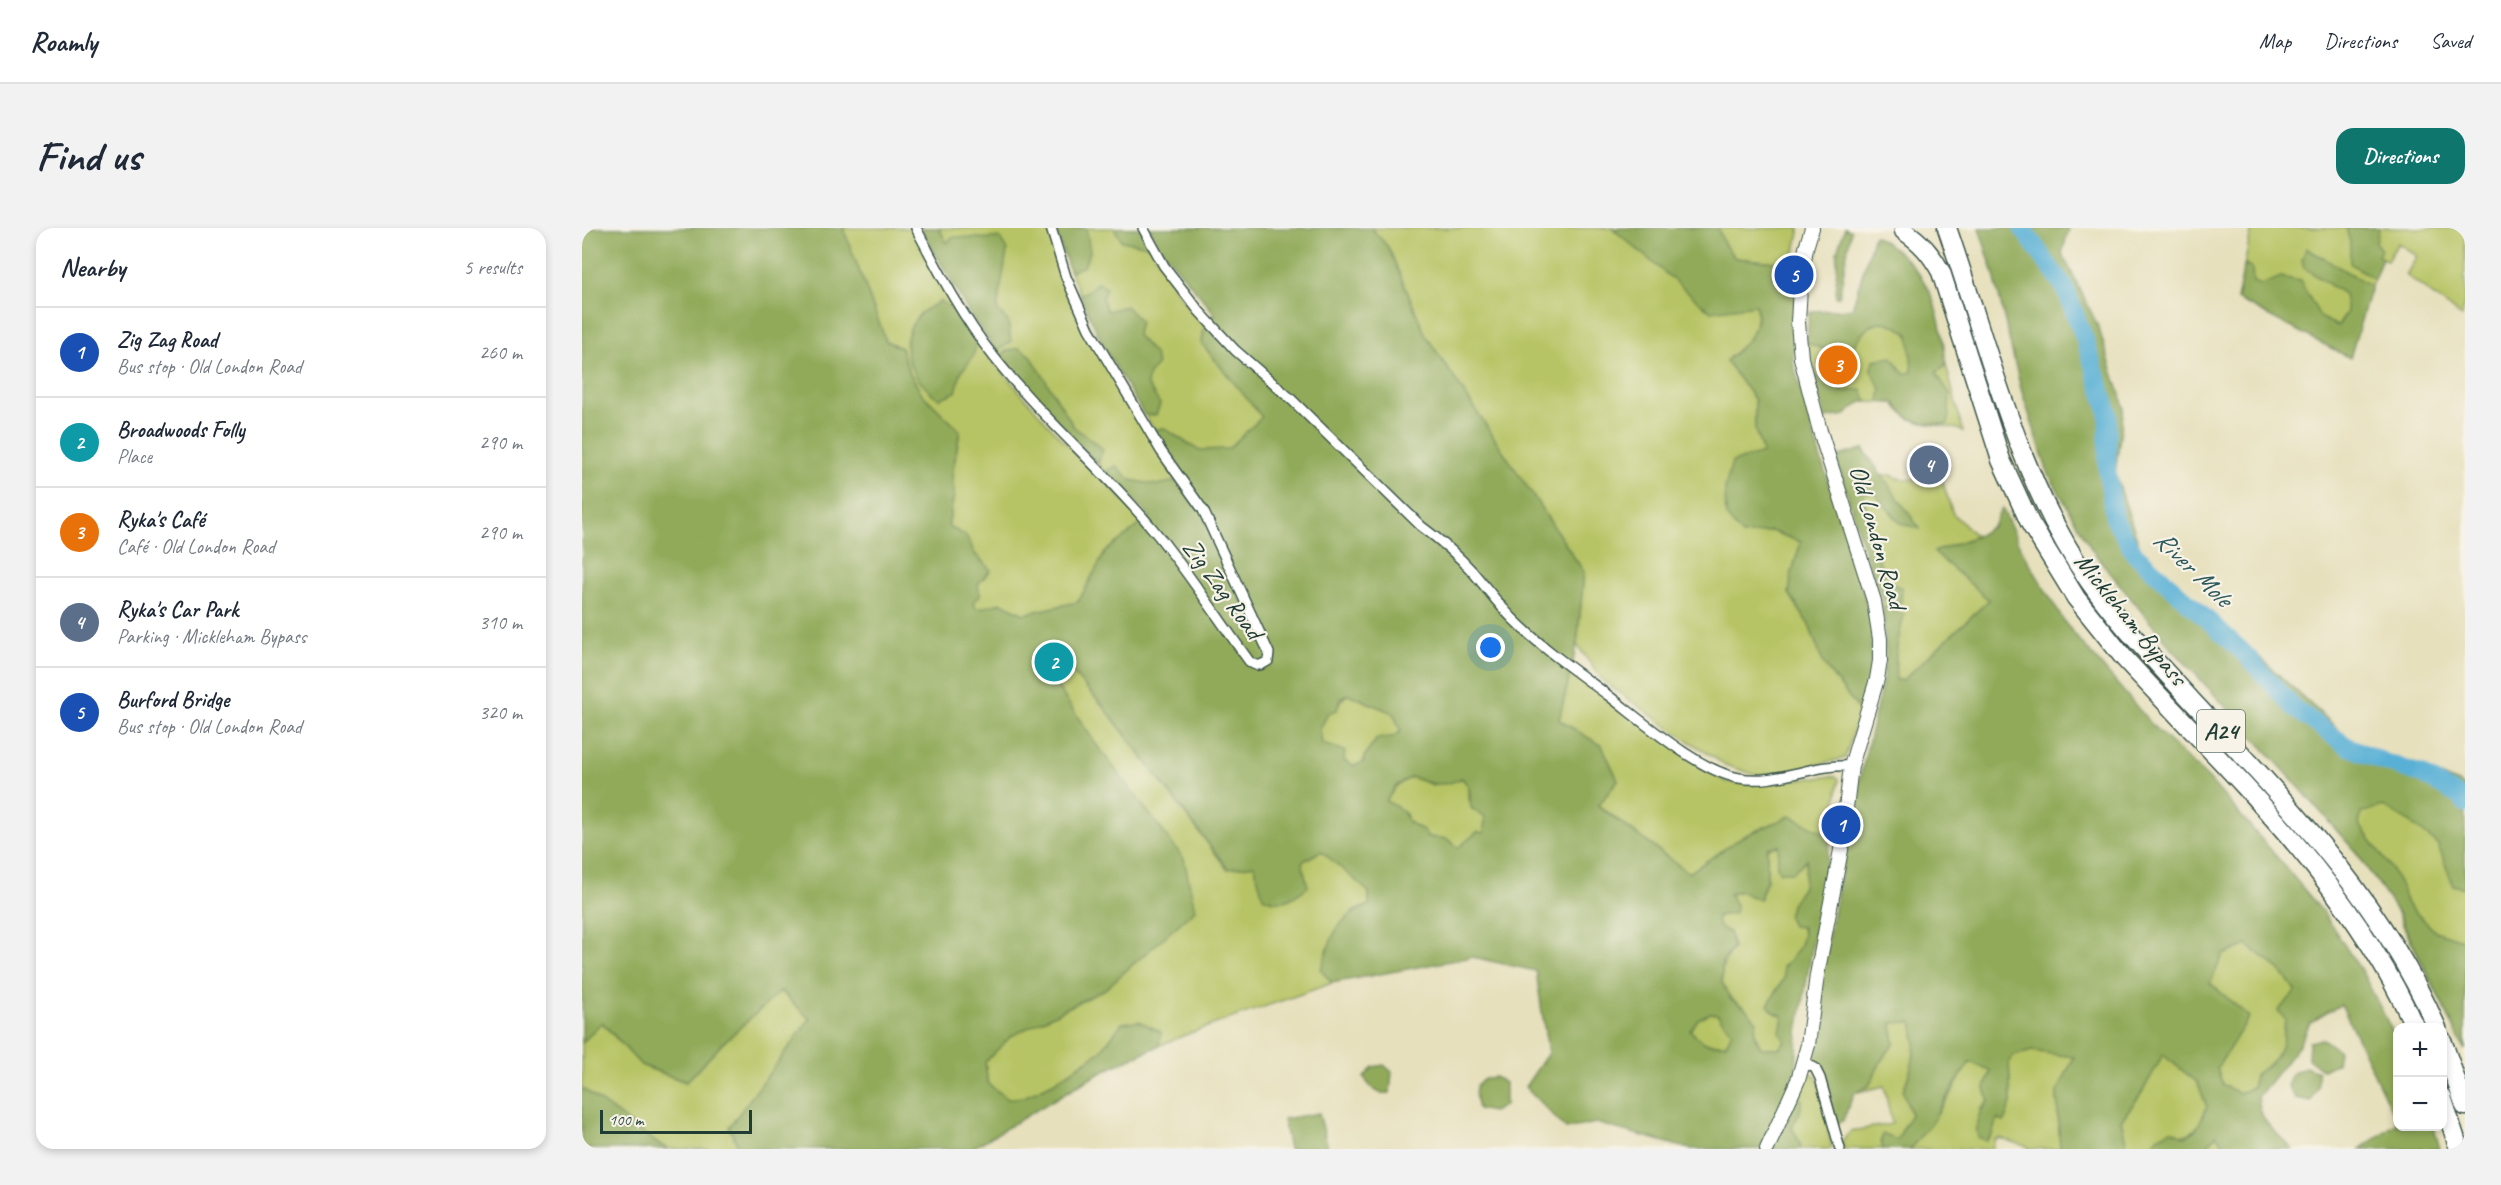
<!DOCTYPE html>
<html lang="en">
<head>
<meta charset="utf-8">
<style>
	:root { --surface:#fff; --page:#f2f2f3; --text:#1f2937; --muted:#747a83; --line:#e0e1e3; --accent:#0f766e }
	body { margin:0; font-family:Caveat,sans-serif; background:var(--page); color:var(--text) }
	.controls { position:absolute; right:18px; bottom:18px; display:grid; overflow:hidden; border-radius:12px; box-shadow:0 3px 9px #0003 }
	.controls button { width:54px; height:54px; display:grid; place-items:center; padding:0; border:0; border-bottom:2px solid var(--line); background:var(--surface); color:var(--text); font:30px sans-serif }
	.scale { position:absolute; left:18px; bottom:15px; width:152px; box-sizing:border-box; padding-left:6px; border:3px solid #1f3d34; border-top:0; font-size:16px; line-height:21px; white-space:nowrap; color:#1f3d34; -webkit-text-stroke:4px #f7f3e8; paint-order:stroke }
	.you { position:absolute; left:909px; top:420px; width:21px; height:21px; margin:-15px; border:4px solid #fff; border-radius:50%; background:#1a73e8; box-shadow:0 0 0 9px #1a73e833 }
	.badge { display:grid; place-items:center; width:39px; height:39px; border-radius:50%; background:var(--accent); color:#fff; font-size:20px; font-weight:700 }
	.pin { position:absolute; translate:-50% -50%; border:3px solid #fff; box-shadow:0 2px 6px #0006 }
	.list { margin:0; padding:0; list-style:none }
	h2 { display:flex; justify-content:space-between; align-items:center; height:78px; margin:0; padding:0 24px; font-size:26px }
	h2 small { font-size:20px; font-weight:400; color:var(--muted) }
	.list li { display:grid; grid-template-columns:39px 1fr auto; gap:18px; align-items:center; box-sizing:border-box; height:90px; padding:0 24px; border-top:2px solid var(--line) }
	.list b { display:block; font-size:22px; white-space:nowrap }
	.list p { margin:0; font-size:20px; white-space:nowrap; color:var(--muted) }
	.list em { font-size:20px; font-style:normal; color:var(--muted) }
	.map { position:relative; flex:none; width:1883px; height:921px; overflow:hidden; border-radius:18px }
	header { display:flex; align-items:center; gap:36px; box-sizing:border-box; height:84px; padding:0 30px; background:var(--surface); border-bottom:2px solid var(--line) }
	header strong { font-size:28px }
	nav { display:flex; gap:33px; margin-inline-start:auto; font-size:21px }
	.intro { display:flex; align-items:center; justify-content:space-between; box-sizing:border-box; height:144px; padding:0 36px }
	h1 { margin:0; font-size:42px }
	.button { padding:15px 27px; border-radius:18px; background:var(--accent); color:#fff; font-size:21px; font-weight:700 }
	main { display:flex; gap:36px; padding:0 36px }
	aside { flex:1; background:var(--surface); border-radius:18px; box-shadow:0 3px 9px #0003 }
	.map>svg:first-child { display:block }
	.green { fill:#b7c465; stroke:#6b804c; stroke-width:1.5 }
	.forest { fill:#91aa5a; stroke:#587447; stroke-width:1.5; fill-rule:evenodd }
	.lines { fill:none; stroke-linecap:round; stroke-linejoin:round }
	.river { stroke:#59b0d6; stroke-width:18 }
	.street-casing { stroke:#3d5549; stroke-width:12 }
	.secondary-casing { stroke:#3d5549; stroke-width:16 }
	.highway-casing { stroke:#3d5549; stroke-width:21 }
	.street { stroke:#fff; stroke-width:9 }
	.secondary { stroke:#fff; stroke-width:14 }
	.highway { stroke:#fff; stroke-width:18 }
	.labels { text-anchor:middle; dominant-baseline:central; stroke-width:4.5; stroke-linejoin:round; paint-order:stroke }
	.shield { fill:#f7f3e8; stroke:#60746a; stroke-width:1.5 }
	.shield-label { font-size:24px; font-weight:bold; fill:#1f3d34 }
	.street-label { font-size:26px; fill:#1f3d34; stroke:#f7f3e8 }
	.water-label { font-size:27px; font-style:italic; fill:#2e5a5c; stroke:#f7f3e8 }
</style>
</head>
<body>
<header>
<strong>Roamly</strong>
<nav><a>Map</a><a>Directions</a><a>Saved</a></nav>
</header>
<div class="intro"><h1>Find us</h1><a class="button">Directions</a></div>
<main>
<aside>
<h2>Nearby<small>5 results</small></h2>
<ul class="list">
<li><span class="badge" style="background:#1a4fb4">1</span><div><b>Zig Zag Road</b><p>Bus stop · Old London Road</p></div><em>260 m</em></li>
<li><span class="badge" style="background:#0f9aa8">2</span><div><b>Broadwoods Folly</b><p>Place</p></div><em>290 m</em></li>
<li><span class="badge" style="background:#e8710a">3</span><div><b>Ryka's Café</b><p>Café · Old London Road</p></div><em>290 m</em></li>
<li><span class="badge" style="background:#5c6f8a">4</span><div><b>Ryka's Car Park</b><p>Parking · Mickleham Bypass</p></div><em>310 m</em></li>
<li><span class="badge" style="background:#1a4fb4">5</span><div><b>Burford Bridge</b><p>Bus stop · Old London Road</p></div><em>320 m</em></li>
</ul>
</aside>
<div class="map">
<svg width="1883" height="921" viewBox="0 0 1883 921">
	<rect width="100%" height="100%" fill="#f7f3e8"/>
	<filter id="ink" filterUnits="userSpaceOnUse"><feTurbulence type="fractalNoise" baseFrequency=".0167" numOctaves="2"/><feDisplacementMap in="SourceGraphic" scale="12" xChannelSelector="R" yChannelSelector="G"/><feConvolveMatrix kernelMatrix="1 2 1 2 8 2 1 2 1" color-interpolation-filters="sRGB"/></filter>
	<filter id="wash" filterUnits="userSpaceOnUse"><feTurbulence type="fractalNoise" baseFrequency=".008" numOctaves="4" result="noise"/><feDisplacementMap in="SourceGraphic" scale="24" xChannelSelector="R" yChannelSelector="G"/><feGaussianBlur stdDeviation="1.35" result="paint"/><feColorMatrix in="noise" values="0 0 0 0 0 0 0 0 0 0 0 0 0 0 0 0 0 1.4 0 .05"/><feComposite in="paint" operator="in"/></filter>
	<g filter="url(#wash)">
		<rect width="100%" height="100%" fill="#e7e0bd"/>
		<path class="green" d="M261,0H330L411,133L474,205L563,293L524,323L496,374L442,386L419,375L395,382L391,374L396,356L408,342L393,326L384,308L366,298L372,267L370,247L378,203L340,166L327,144L319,120L304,113Z
			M339,0H466L479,48L577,225L601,264L569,289C515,236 458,182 413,121C385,83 362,41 339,0Z
			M473,0H557L603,75L622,96L620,116L681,189L606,258L523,121L488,44Z
			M789,0H1030L1070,33L1174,77C1178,106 1163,115 1144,133L1173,172V202L1181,225L1160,307L1189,303L1219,314L1210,344L1207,365L1227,397L1242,437L1278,483L1263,530L1203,544L1174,547L1143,537L1099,508L1021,453L995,417L1002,344L844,108L806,19Z
			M1136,0H1218L1212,28L1215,36L1153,30L1142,16Z
			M1670,0H1883V72L1880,89L1824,47L1835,28L1816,15L1805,33L1800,30C1786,63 1777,96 1768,130L1655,71Z
			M1301,93C1331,100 1336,123 1349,149L1364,137L1381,203C1355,192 1329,203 1312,175L1279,174L1263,187L1243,190L1225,115L1247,123L1254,114Z
			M1281,221L1299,248L1309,247C1323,256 1344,249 1358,246L1371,286L1394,308L1352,324L1407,372L1321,452H1301L1304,428L1300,372L1279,312L1254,229Z
			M465,422H474L479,432L523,480L645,641L672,637L720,634L740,622L787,664V677L770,684L739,741L750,755C660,788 564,814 483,866L471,855L442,869L426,871L406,856L403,834L429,808L523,761L513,515L460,437Z
			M989,442L1116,536L1119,540L1145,554L1163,556L1253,548L1257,551L1249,608L1208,588L1160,609L1107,645L1016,577L1036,552L1020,518L977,492Z
			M766,466L811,485L819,503L811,509L795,511L782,529V534L772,538L762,533L758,521L740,516L738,501L746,485Z
			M829,549L850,557L880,550L887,559V572L903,589L902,605H895L877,620L865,611L846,609L841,602L826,594L824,586L804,573L814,558Z
			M1789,556L1883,603V822L1808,671L1774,624L1746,593Z
			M1197,618L1195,638L1211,644L1225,631L1221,659L1209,677C1225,706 1227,714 1202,739V751L1193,764L1191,784L1201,788L1198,805L1203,813L1197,820H1179L1162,779C1136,765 1133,743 1151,720L1147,704L1136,698L1135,688L1153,685L1154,677L1147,667L1158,663L1178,671L1185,651V620Z
			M1665,717L1697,741L1714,763L1703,791L1700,820L1687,838L1672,847L1671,859L1658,865L1641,858L1635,840L1666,789L1628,755L1641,727Z
			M198,763L228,791L147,899L156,918L154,921H87L76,916L0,860V815L19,794L59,837L104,854L143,813Z
			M1128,785L1135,786L1151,804L1144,816C1124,815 1122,819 1108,802L1116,791Z
			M1330,793C1337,818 1330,840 1321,863L1329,886L1315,912H1299L1301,921H1262L1259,914L1269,903L1310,896L1302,858L1272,865L1287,858L1300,831L1312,816L1310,795Z
			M1450,823L1492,829L1475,865L1478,921H1447V919L1417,910L1416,912L1413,911L1410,921H1328C1343,903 1355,885 1368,867C1376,856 1379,844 1388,834L1409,843L1403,860L1407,873L1398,882L1410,906L1415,891L1422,893L1429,875L1427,834L1430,828Z
			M1581,826L1616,855L1625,879C1614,908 1607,909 1577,908L1567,921H1540L1544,914L1539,892L1559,866Z
			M1225,843L1234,848L1238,859L1250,921H1219C1218,911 1213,908 1210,899L1218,883L1220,872L1217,871Z
			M1634,906L1647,921H1623Z"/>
		<path class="forest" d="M0,0H261L304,113L319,120L327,144L340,166L378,203L370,247L372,267L366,298L384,308L393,326L409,342L396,356L398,367L391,375L395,381L419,375L442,386L496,374L524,323L568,289L523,244L534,238L549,252L575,257L594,253L601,263L606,259L571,202L582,200L616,222L646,221L680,189L620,116L622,96L633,86L577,18L568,0H789L806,19L844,108L1002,344L995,417L977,492L1020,518L1036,552L1016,578L1107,645L1160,609L1208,588L1249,608L1216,804L1214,843L1178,921H1108L1014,895L984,901L943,859L966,825L954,743L890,729L750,755L739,742C750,708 752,692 787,677V664L739,623L720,634L726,659C708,671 702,679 681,669L672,637L646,641L523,480L479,432L474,422H465L461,437L513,515L602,631L613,682L523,761L429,808L403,834L406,856L426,871L442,869L471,855L518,824L540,795L557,793L579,804L577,818L518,844L389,921H154L156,918L147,899L228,791L199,763L143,813L104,854L59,837L20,794L0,815ZM766,466L811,485L819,503L811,509L795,511L782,529V534L772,538L762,533L763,523L740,516L738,501L746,485L755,482L759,470ZM829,549C848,556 861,560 880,550L887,559L889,580L903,589L902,605L895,604L876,620L865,611L846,609L841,602L826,594C822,581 815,579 804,573L814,558ZM1197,618L1195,639L1198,644H1211L1225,631L1221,659L1209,677L1206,689L1210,698L1221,699C1222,716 1213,727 1201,739L1202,751L1186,777L1191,784L1201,788L1198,805L1203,813L1197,820H1179L1172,807L1175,793L1162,779L1148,771L1140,754V734L1151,720L1147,704L1136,698L1135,688L1153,685L1154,677L1147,666L1158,663L1177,672L1185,651V620ZM1128,785L1135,786L1150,804L1144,816C1124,816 1122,818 1108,802L1116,791Z
			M339,0H357L365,15L370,9C387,8 402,13 418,9L425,23L415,82L426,93L429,114L415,123L389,88Z
			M473,0H504L508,24L502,38L488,44Z
			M532,0H557L567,18L540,13Z
			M1030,0H1136L1142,16L1153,30L1215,36L1211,135L1240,235L1273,332L1290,397L1288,448L1278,483L1242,437L1227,397L1207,365L1210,344L1219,314L1189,303L1160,307L1144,288L1143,260L1150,234L1181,225L1173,202V172L1144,133C1163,115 1179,106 1174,77L1128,83Z
			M1263,0L1269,3L1257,69H1254L1255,24Z
			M1397,0H1487L1480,25L1516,98L1542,179L1533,245L1558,320L1770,514L1877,555L1883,559V660L1871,657L1856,617L1829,595L1801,578L1779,585L1777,596L1809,640L1820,661L1825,676L1853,703L1883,713V822L1816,685L1774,624L1708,549L1585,415L1510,322L1466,245L1439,161L1411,43Z
			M1764,0H1797L1794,15L1799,22L1796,28L1800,30L1792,51L1768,35V14Z
			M1292,7C1346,38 1359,78 1364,137L1354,145L1368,166L1366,196C1344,197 1325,195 1313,175L1297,174L1299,161L1289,143L1292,132L1310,129L1322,146L1330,144L1327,106C1299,87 1289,90 1271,119L1254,114L1247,123L1225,115L1227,85L1232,83L1270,81Z
			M1724,20L1789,58L1768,130L1655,71L1663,36L1670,40L1671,54L1680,57L1699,49L1718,53L1739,90L1756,98L1765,84L1762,66L1722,40L1720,32Z
			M516,54L524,60L520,70L525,83L544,78L558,93L555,107L573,127L575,137L567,146L565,156L578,176L574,187H562L523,121L498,67L507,62Z
			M359,73L381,90L396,111L391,129L379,144L374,164L357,171C328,150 310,115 339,85C344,80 353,77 359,73Z
			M437,120L449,128L492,199L521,221L516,236L477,196L419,129L424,123Z
			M1232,149L1245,150L1260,163L1280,162L1285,174H1279L1263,187L1243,190Z
			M1281,221L1338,301L1318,295L1293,266L1282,264L1288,311L1306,354L1320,360L1319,374L1300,372L1279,312L1254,229Z
			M1420,280L1440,323L1483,395L1572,499L1626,550L1689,622L1740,683L1780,744L1815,812V894L1759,776L1728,795L1715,820L1676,869C1679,898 1692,901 1710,921H1647L1634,907L1623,921H1567L1577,908L1589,902L1603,909L1614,902L1625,879L1616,855L1581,827L1559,866L1539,892L1544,914L1540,921H1478L1475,865L1492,829L1450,823L1431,828L1427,834L1429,875L1422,894L1415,891L1410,906L1404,913L1396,909C1392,894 1397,884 1407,873L1403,860L1409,843L1388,834L1357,881L1352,892L1328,921H1301L1299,912L1301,906L1315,912L1329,886L1321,863C1330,840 1337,818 1330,794L1310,795L1312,816L1300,831L1287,858L1272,865L1261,893L1253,896L1239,842L1228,829L1242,732L1276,559L1301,452L1304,428L1301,379H1310L1322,387C1316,410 1312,429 1314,452H1321L1407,372L1352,324L1395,308L1411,298ZM1665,717L1697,741L1714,763L1696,783L1703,791C1702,820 1698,831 1672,847L1671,859L1658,865L1641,858L1635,840L1667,789L1628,755L1641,727Z
			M1741,811L1757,823L1755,835L1741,842L1726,831L1727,814Z
			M802,837L810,844L808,865C795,867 788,860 782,849L791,839Z
			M1723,839L1736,844V859L1729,873L1713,870L1706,857L1709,846Z
			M913,849L923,855V877L911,884L896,881C891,862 891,851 913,849Z
			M0,860L76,916L87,921H0Z
			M1213,869L1220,872L1218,884L1210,899C1213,908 1218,911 1219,921H1188Z
			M737,885L746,920L707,921L701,891Z
			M1815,895L1816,898L1852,899L1858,921H1778Z"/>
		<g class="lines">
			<path class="river" d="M1440,0L1483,60L1503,112L1526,183L1525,240L1532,290L1553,326L1661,424L1713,481L1765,518L1802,534L1839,546L1878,569L1883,576"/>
		</g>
	</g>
	<g filter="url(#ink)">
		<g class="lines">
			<g class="street-casing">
				<path id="street" d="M334,0C357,44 381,90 412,129C460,190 520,240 570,300C605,342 635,389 667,433C674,439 678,438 686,433L687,425L621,282L579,223L507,101L484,49L469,0
					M561,0L582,38L617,83L653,122L709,171L839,298C858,312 875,326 890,343C904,359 916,376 931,391C960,420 995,444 1027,468C1060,493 1117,543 1157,550C1195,557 1231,535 1269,538
					M1221,834L1233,840L1238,850L1258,921"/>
			</g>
			<g class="secondary-casing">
				<path id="secondary" d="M1185,921L1216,852L1226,817L1235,747L1259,622L1269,538L1295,451L1298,433V411L1292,373L1238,203L1219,130L1216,94L1218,59L1224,20L1230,0"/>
			</g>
			<g class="highway-casing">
				<path id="highway" d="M1365,0C1407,120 1434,247 1507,353C1537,396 1575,434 1610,473C1704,574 1799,671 1855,800
					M1322,3C1339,14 1349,26 1359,44L1419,232L1448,295L1494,370L1542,430C1647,544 1770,656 1833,800
					M1860,812L1883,878
					M1860,869L1877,921"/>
			</g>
			<use href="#street" class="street"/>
			<use href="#secondary" class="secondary"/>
			<use href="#highway" class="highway"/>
		</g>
	</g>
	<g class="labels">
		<rect class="shield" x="1615" y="482" width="48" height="42" rx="4.5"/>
		<g class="shield-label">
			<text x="1639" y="503">A24</text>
		</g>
		<g class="street-label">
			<text transform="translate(1296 309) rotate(74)">Old London Road</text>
			<text transform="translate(641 361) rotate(54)">Zig Zag Road</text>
			<text transform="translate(1549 391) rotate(51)">Mickleham Bypass</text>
		</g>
		<g class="water-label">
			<text transform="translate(1611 340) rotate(44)">River Mole</text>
		</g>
	</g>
</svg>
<div class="controls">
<button>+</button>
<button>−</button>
</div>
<div class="scale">100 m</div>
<div class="you"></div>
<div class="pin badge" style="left:1259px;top:597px;background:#1a4fb4">1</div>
<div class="pin badge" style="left:472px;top:434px;background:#0f9aa8">2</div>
<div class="pin badge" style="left:1256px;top:137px;background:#e8710a">3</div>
<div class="pin badge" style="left:1347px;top:237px;background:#5c6f8a">4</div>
<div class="pin badge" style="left:1212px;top:47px;background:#1a4fb4">5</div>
</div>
</main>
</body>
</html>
